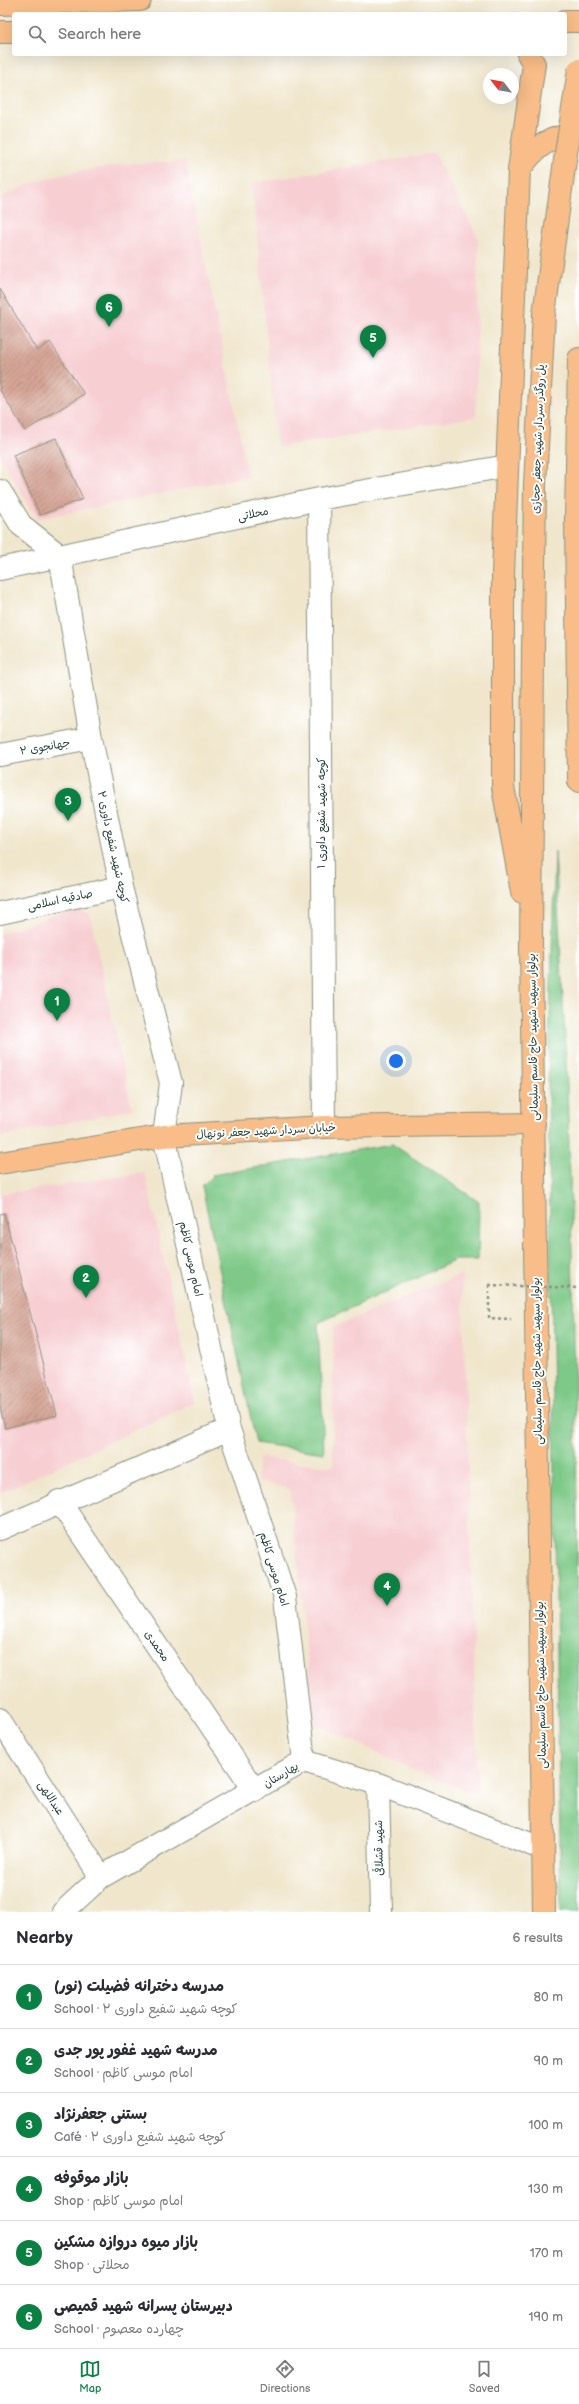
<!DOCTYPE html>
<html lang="en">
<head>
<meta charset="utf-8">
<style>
	:root { --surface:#fff; --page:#f7f7f7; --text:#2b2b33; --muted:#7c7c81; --line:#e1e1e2; --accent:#0b8043 }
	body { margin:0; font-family:"Balsamiq Sans","Playpen Sans Arabic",sans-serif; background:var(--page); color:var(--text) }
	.compass { position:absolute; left:483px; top:68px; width:36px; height:36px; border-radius:50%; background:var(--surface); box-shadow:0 4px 16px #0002; rotate:301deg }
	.you { position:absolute; left:396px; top:1061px; width:14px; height:14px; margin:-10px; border:3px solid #fff; border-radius:50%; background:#1a73e8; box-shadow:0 0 0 6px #1a73e833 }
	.badge { display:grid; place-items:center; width:26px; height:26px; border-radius:50%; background:var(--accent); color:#fff; font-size:13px; font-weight:700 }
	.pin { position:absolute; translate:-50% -33px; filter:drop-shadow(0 1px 2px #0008) }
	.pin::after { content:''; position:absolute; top:21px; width:14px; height:12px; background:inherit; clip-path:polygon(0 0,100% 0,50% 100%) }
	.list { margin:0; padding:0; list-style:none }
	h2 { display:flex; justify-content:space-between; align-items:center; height:52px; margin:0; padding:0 16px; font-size:17px }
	h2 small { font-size:13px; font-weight:400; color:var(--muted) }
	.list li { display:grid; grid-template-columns:26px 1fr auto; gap:12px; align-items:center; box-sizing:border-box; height:64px; padding:0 16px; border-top:1px solid var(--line) }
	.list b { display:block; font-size:15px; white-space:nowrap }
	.list p { margin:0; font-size:13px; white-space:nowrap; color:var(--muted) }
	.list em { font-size:13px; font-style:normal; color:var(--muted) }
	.icon { flex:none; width:22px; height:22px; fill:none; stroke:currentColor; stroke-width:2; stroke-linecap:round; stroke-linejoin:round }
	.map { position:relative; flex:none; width:579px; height:1912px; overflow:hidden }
	.search { position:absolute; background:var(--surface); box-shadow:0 4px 16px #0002; left:12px; right:12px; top:12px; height:44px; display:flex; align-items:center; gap:10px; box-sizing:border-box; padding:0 14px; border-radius:4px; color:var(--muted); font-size:15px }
	.sheet { height:436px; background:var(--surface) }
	nav { display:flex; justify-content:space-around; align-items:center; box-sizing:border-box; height:56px; border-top:1px solid var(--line); background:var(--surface); font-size:11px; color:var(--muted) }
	nav a { display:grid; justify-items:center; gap:2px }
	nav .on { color:var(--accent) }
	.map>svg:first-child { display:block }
	.built { fill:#f7cfd3 }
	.green { fill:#7ec988; stroke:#4e835e }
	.building { fill:url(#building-hatch) }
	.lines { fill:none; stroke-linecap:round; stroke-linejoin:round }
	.minor-casing { stroke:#889280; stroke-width:24 }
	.major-casing { stroke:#889280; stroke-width:24 }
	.path { stroke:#889280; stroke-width:2.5; stroke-dasharray:3 3; stroke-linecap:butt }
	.minor { stroke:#fff; stroke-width:22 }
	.major { stroke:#f8bd88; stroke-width:22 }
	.major-bridge-casing { stroke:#889280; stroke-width:24; stroke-linecap:butt }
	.path-bridge { stroke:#889280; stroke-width:2.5; stroke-dasharray:3 3; stroke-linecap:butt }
	.major-bridge { stroke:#f8bd88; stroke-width:22 }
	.labels { text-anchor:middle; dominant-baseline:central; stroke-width:4; stroke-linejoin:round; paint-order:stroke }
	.street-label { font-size:11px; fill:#1f3d34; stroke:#fff }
</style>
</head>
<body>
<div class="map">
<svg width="579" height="1912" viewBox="0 0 579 1912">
	<defs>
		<pattern id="building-hatch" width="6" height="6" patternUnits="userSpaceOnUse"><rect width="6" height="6" fill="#d6a596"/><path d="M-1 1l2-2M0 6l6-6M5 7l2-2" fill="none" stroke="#ad887b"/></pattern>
	</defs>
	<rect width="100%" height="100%" fill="#fff"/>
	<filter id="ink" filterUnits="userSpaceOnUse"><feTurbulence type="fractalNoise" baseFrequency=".025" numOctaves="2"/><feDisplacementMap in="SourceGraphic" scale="8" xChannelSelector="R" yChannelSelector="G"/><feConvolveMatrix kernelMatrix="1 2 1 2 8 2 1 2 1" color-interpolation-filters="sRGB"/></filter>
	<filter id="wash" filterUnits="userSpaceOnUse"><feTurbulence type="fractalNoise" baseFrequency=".012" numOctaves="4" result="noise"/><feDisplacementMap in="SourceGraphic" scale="16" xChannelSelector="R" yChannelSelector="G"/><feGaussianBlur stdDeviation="0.9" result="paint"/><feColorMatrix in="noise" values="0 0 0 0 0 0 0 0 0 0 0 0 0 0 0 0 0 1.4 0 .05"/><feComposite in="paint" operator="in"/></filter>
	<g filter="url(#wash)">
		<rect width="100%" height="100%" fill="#f0e6cc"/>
		<path class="built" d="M434,153L478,238L476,417L277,447L252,183Z
			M185,161L248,476L37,519L0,457V198L29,184L69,173L129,164Z
			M77,907L90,915L132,1109L0,1137V934Z
			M145,1173L195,1402L0,1493V1194Z
			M462,1274L478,1795L415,1771L363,1745L314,1724L290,1489L257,1481L259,1457L333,1467V1327Z"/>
		<path class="green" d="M555,851C559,929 564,1007 567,1085C577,1361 579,1637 579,1912H561L548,1087Z
			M392,1144L479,1202L478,1260H456L318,1323L324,1453L256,1443L202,1186L213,1175Z"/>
		<g id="blocks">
			<path class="building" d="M0,289L37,351L50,342L84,394L25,431L0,390Z
				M56,438L83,499L40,515L13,455Z
				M4,1213L57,1415L5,1428L0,1407V1214Z"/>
		</g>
	</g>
	<g filter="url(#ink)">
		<use href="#blocks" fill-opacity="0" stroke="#889280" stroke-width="1"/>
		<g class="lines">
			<g class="minor-casing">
				<path id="minor" d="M0,491L21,525L60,556L91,738L121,887L171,1083L164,1136L229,1429L285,1597L304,1761
					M319,499L324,1127
					M0,569L319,499L507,466
					M0,755L91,738
					M0,913L121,887
					M59,1501L255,1791
					M0,1529L229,1429
					M0,1719L101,1877
					M378,1784L381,1912
					M63,1912L101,1877L304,1761L378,1784L543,1849"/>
			</g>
			<g class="major-casing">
				<path id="major" d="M0,4L140,0
					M565,21H579
					M0,32H14
					M519,170C534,148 551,134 579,135
					M579,359L576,519L579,781
					M522,892L503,787V574L519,170L534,64L528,54
					M0,1163L164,1136L324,1127L534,1124
					M544,1912L531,948L533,650L535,484L544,314L565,160"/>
			</g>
			<path class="path" d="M489,1285V1318L511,1319"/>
			<use href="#minor" class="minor"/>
			<use href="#major" class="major"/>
			<g class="major-bridge-casing">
				<path id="major-bridge" d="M565,160L579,70"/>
			</g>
			<path class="path-bridge" d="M489,1285L579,1288"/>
			<use href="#major-bridge" class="major-bridge"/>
		</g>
	</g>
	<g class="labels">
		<g class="street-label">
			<text transform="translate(538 439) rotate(-88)">پل روگذر سردار شهید جعفر حجازی</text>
			<text transform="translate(253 514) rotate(-12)">محلاتی</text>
			<text transform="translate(45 747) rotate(-10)">جهانجوی ۲</text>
			<text transform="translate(321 813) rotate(-90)">کوچه شهید شفیع داوری ۱</text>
			<text transform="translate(113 847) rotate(78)">کوچه شهید شفیع داوری ۲</text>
			<text transform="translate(60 900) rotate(-12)">صادقیه اسلامی</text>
			<text transform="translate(533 1037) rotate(-91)">بولوار سپهبد شهید حاج قاسم سلیمانی</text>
			<text transform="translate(266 1131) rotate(-3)">خیابان سردار شهید جعفر نونهال</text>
			<text transform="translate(191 1259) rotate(78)">امام موسی کاظم</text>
			<text transform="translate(537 1361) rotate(-91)">بولوار سپهبد شهید حاج قاسم سلیمانی</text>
			<text transform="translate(274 1569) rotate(73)">امام موسی کاظم</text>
			<text transform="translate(157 1646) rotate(56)">محمدی</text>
			<text transform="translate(541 1685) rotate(-91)">بولوار سپهبد شهید حاج قاسم سلیمانی</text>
			<text transform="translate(281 1775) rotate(-31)">بهارستان</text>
			<text transform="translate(51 1798) rotate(57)">عبداللهی</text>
			<text transform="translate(379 1848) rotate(-91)">شهید قشلاقی</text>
		</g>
	</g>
</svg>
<svg class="compass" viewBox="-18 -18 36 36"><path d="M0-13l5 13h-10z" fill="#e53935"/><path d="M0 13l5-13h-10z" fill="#7c7c81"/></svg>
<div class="you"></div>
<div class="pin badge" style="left:57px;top:1021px">1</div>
<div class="pin badge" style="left:86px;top:1298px">2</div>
<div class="pin badge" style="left:68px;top:821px">3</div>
<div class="pin badge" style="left:387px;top:1606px">4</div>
<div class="pin badge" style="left:373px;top:358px">5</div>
<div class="pin badge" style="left:109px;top:327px">6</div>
<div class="search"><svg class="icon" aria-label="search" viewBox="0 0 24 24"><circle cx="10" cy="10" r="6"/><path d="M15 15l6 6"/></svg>Search here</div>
</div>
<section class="sheet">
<h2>Nearby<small>6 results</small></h2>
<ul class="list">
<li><span class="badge">1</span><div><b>مدرسه دخترانه فضیلت (نور)</b><p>School · کوچه شهید شفیع داوری ۲</p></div><em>80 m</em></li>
<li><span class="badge">2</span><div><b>مدرسه شهید غفور پور جدی</b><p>School · امام موسی کاظم</p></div><em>90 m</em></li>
<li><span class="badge">3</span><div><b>بستنی جعفرنژاد</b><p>Café · کوچه شهید شفیع داوری ۲</p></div><em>100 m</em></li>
<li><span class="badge">4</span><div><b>بازار موقوفه</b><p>Shop · امام موسی کاظم</p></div><em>130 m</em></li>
<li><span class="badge">5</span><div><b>بازار میوه دروازه مشکین</b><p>Shop · محلاتی</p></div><em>170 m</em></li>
<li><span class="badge">6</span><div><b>دبیرستان پسرانه شهید قمیصی</b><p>School · چهارده معصوم</p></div><em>190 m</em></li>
</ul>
</section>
<nav>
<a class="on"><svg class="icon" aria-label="map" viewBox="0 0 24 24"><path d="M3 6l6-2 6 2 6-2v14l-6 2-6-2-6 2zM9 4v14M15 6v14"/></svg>Map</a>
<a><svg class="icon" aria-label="directions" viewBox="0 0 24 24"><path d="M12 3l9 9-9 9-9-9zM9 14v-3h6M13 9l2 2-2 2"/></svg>Directions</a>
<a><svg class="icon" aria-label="saved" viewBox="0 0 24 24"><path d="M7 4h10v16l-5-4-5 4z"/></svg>Saved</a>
</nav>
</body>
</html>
